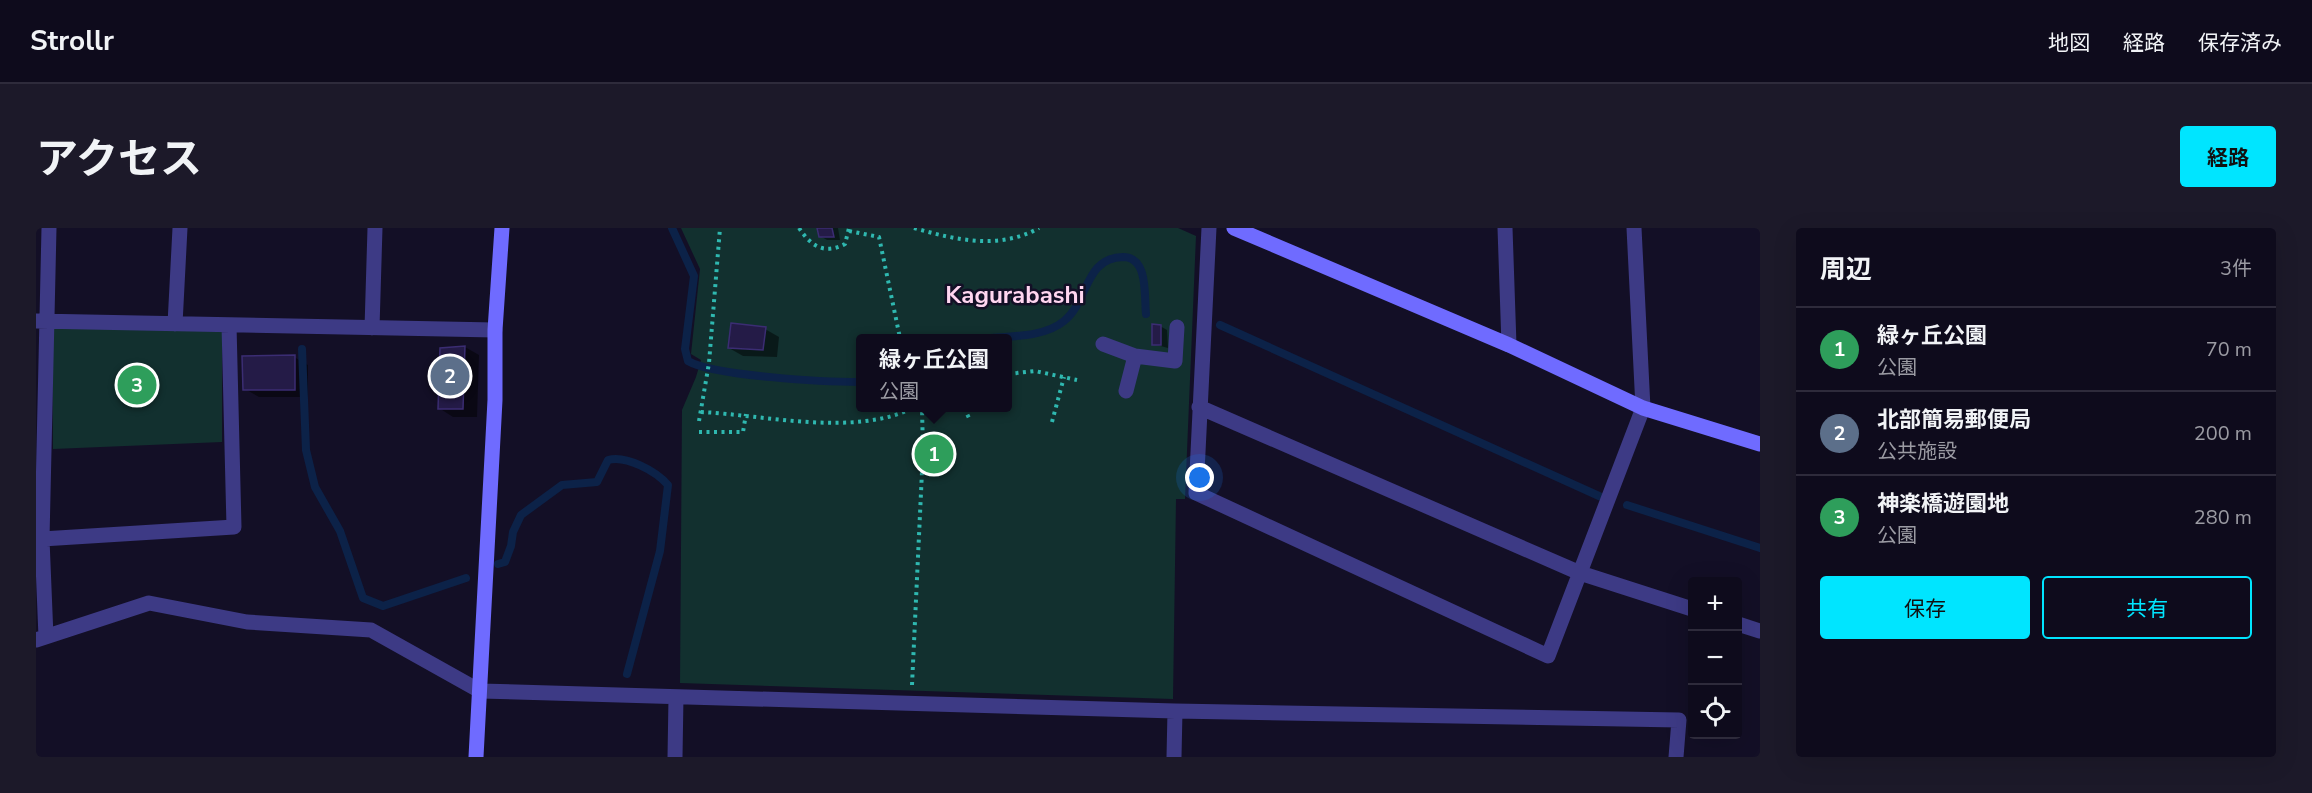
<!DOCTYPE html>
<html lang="ja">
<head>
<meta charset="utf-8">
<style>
	:root { --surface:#0e0b1c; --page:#1c1929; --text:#f1f3f6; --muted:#9b9ba3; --line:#2e2b3b; --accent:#00e5ff }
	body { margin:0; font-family:"Nunito Sans","Noto Sans JP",sans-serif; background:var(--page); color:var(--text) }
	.controls { position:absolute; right:18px; bottom:18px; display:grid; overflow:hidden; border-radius:6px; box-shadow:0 6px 24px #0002 }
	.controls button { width:54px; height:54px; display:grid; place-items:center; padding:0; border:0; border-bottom:2px solid var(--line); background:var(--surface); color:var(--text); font:30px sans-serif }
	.you { position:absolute; left:1164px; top:250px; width:21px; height:21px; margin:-15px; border:4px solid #fff; border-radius:50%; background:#1a73e8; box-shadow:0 0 0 9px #1a73e833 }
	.badge { display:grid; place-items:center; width:39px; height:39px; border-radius:50%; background:var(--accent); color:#fff; font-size:20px; font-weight:700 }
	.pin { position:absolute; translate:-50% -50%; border:3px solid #fff; box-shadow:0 2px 6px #0006 }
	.popup { position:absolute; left:820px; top:106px; width:156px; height:78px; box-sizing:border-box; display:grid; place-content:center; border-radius:6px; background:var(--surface); filter:drop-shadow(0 2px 4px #0005); font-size:20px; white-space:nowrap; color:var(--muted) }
	.popup b { font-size:22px; color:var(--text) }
	.popup::after { content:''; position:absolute; left:50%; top:100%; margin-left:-12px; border:12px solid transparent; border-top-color:var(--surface) }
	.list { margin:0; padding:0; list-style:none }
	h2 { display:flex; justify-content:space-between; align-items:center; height:78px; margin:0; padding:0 24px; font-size:26px }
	h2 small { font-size:20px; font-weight:400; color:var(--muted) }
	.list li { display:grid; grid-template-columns:39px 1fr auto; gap:18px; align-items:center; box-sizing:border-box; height:84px; padding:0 24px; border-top:2px solid var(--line) }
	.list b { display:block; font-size:22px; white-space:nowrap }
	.list p { margin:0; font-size:20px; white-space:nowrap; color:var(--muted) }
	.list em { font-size:20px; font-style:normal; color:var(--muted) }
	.actions { display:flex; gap:12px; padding:18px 24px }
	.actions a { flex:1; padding:14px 0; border:2px solid var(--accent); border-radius:6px; text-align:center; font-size:21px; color:var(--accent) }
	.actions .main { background:var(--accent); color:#111 }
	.icon { flex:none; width:33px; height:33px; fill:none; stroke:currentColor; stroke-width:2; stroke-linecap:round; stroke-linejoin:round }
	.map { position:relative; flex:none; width:1724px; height:529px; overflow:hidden; border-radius:6px }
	header { display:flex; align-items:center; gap:36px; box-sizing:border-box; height:84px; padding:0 30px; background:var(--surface); border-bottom:2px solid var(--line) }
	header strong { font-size:28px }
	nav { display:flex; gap:33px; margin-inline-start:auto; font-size:21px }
	.intro { display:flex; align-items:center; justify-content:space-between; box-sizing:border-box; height:144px; padding:0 36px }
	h1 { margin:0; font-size:42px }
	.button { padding:15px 27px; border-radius:6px; background:var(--accent); color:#111; font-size:21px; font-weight:700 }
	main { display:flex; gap:36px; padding:0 36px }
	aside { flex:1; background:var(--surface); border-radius:6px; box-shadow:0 6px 24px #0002 }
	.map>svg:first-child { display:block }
	.green { fill:#12302f; fill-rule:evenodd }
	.shadow { fill:#0007 }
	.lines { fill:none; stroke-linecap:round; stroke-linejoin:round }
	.stream { stroke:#0c2248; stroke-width:8 }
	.building { fill:#241b47; stroke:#3b2d73; stroke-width:1.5 }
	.path { stroke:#2fb8b0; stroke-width:4; stroke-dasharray:3 4.5; stroke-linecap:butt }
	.street { stroke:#3d3a85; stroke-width:15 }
	.secondary { stroke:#6f6bff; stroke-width:15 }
	.labels { text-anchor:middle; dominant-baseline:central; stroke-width:5; stroke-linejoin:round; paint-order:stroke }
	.quarter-label { font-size:24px; font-weight:bold; fill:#ffd6f0; stroke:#130f26 }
</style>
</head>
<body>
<header>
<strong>Strollr</strong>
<nav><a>地図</a><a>経路</a><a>保存済み</a></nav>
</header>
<div class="intro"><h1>アクセス</h1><a class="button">経路</a></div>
<main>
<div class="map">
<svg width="1724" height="529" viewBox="0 0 1724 529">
	<rect width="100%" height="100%" fill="#130f26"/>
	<path class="green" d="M645,0H1142L1160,8L1149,271H1140L1137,471L644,455L646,182L660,149L665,132L655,126L664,41ZM824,110H972V180H824Z
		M16,99L186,100V214L17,221Z"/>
	<path class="shadow" d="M783,0H802L804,12H791L784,8Z
		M1124,98L1131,102L1132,120L1117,116Z
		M729,101L743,109L741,129L707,128L693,120Z
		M429,119L443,127L441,189H417L403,180Z
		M258,129L272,137V169H223L209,161Z"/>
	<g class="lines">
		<path class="stream" d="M636,0L658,48L649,121L652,133C677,148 791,154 824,154
			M1184,97L1563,268
			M953,110C976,108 1009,109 1028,93C1053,73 1048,30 1087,29C1113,29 1108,69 1110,86
			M266,121L270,222L279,259L304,303L327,370L347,378L430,350
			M1591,277L1724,320
			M462,336L469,334L475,318L477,304L485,287L526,257L561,254L572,232C590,227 620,243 632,257L624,323L591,446"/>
	</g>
	<path class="building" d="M781,0H796L798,9H783Z
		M695,95L730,99L727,122L692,120Z
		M1116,96L1125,97V117H1116Z
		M429,118L427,181H402L404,120Z
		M259,127V162H207L206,128Z"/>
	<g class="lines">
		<path class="path" d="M763,0C775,18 788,27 809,16L813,0
			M878,0C920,12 963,22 1003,0
			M813,3L843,9L864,110
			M972,146L999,143L1041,152
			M928,180L933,190
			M665,184C729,187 818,209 877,180
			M663,193L673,135L684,0
			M1016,194L1028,149
			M663,204H707L710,186
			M876,457L887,222L886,180"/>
		<path class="street" d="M1173,0L1160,265L1512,428L1607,180L1598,0
			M1469,0L1473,117
			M0,93L459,102
			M139,96L144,0
			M336,100L339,0
			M1067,116L1099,128L1139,133L1141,99
			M1090,163L1099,128
			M1163,179L1544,345L1656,381
			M0,313L6,311L13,0
			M1702,396L1724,403
			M10,409L6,311L198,299L193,97
			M0,412L113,375L211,394L335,402L444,463L1139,483L1643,492L1640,529
			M639,529L640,469
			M1138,529L1139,483"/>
		<path class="secondary" d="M1198,0L1473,117L1607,180L1724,216
			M440,529L459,172V102L466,0"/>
	</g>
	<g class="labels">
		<g class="quarter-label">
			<text x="979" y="67">Kagurabashi</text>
		</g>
	</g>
</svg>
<div class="controls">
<button>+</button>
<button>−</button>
<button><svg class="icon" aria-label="locate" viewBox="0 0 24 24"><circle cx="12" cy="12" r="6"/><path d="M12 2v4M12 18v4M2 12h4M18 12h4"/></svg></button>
</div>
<div class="you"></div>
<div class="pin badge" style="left:898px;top:226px;background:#2e9e5b">1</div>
<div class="popup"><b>緑ヶ丘公園</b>公園</div>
<div class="pin badge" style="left:414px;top:148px;background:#5c6f8a">2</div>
<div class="pin badge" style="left:101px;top:157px;background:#2e9e5b">3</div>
</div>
<aside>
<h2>周辺<small>3件</small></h2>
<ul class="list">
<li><span class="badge" style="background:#2e9e5b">1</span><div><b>緑ヶ丘公園</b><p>公園</p></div><em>70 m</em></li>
<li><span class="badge" style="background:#5c6f8a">2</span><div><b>北部簡易郵便局</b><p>公共施設</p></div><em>200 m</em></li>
<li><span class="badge" style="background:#2e9e5b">3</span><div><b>神楽橋遊園地</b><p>公園</p></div><em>280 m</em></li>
</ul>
<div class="actions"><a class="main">保存</a><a>共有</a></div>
</aside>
</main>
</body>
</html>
